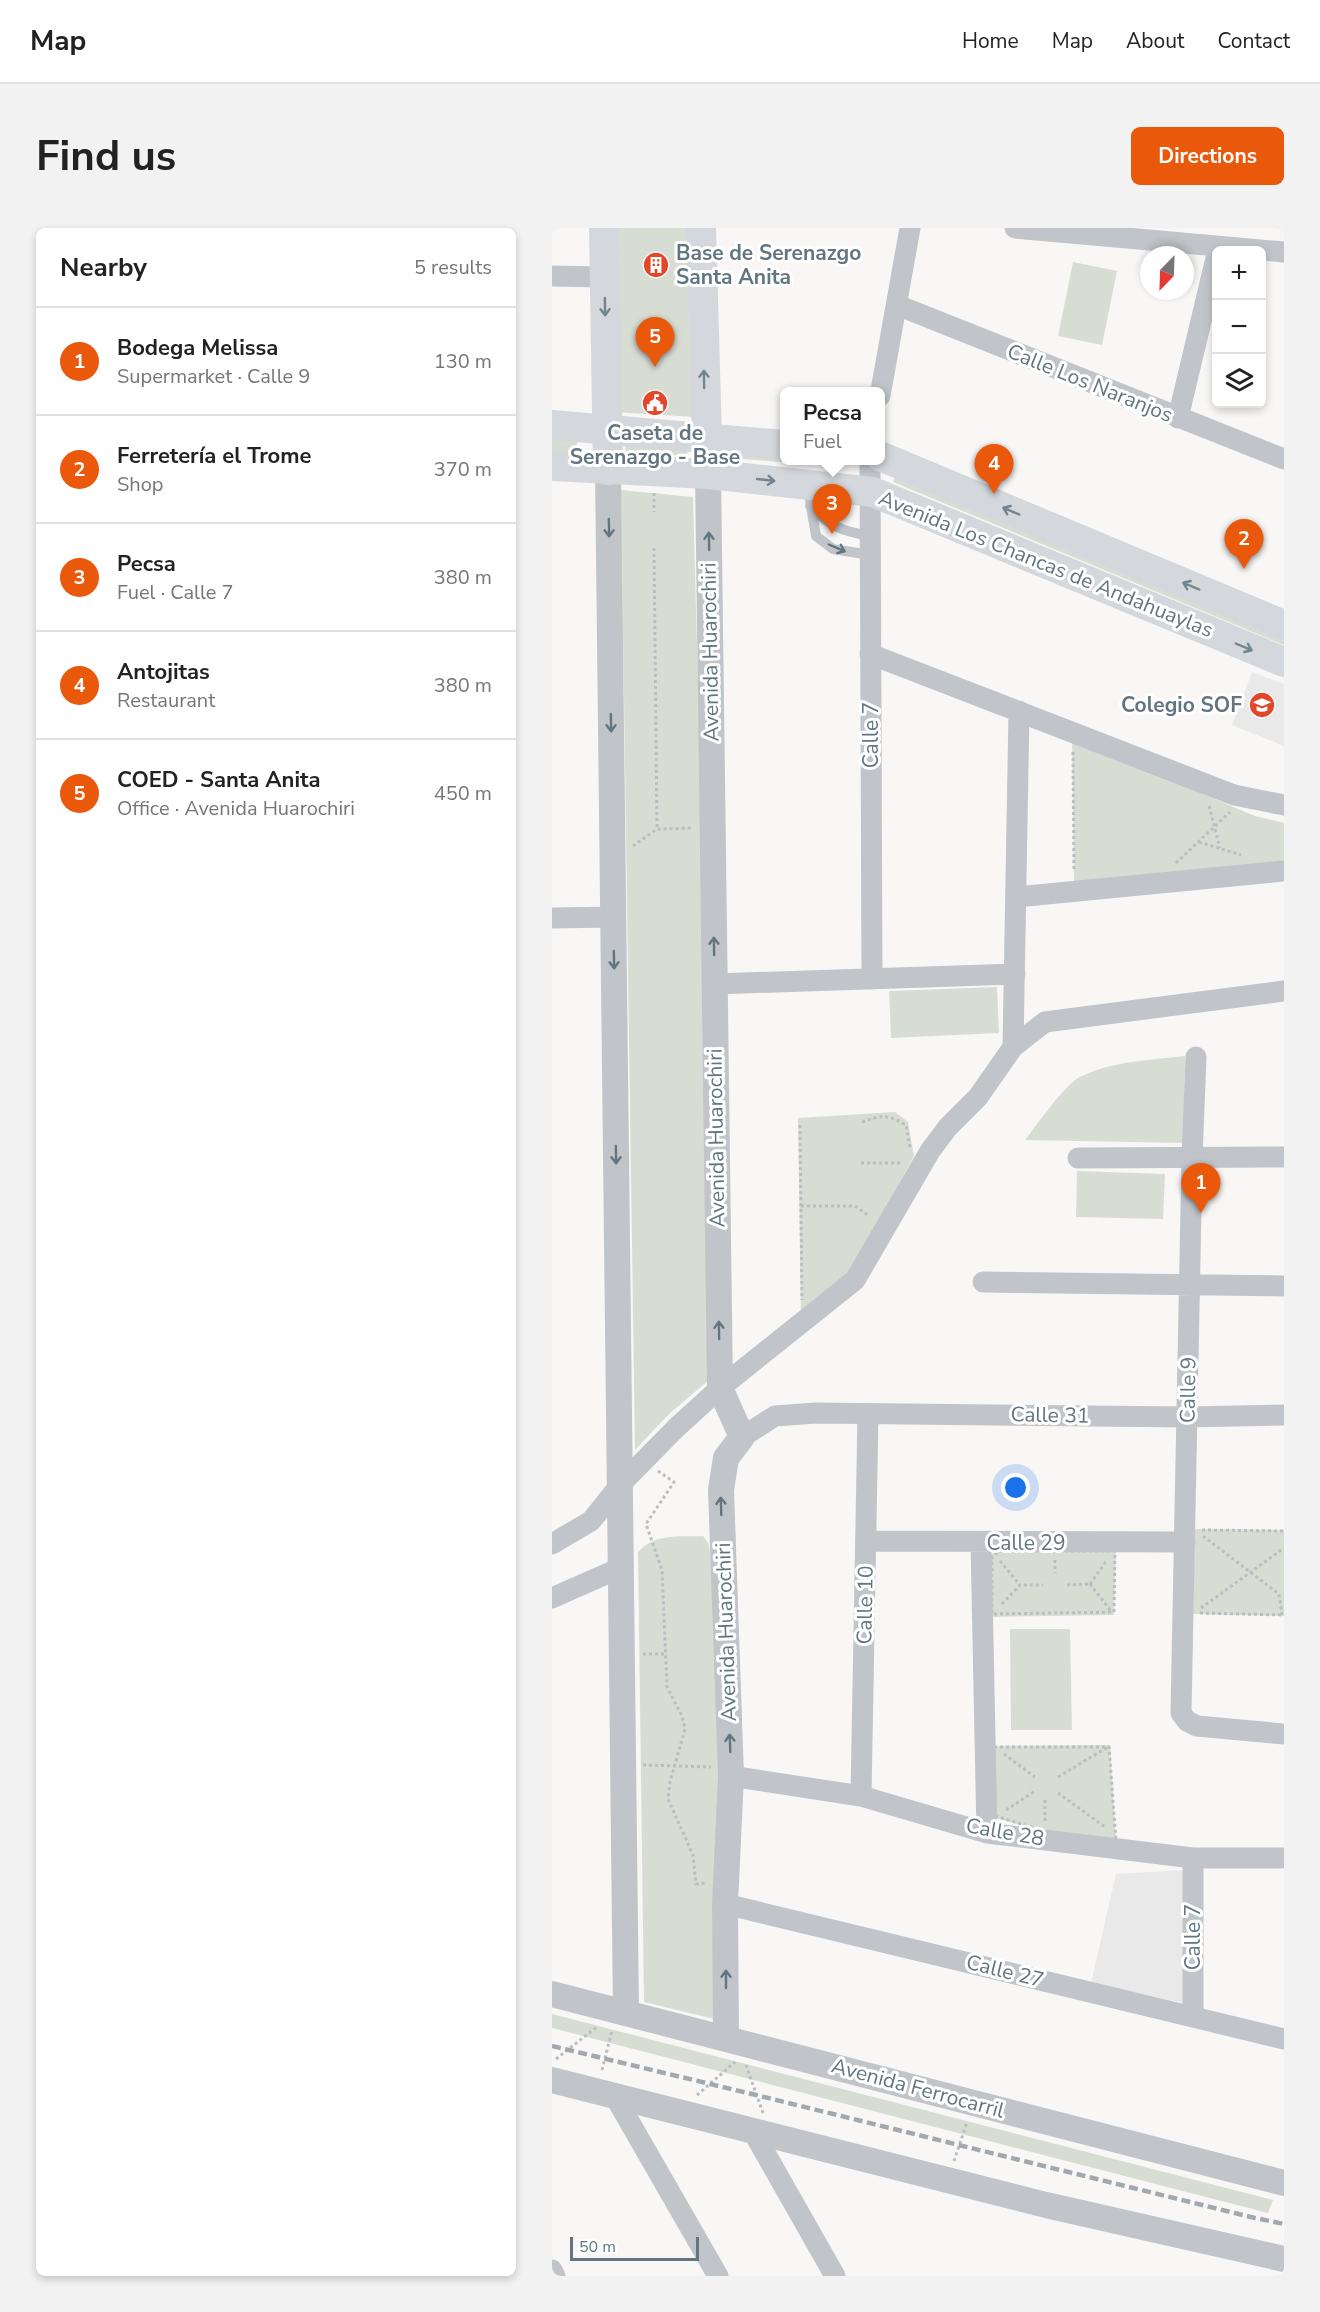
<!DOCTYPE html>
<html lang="en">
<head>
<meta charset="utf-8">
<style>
	:root { --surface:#fff; --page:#f2f2f2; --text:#222; --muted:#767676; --line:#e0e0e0; --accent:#ea580c }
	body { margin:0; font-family:"Nunito Sans",sans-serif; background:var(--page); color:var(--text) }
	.controls { position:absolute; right:18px; top:18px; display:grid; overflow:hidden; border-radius:9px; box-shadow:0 3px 9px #0003 }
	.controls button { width:54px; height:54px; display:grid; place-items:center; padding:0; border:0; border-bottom:2px solid var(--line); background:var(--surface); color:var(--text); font:30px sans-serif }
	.compass { position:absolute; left:588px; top:18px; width:54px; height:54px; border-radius:50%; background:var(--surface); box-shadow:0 3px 9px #0003; rotate:203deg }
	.scale { position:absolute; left:18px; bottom:15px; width:129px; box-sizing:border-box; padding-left:6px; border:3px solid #637580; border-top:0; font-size:16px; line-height:21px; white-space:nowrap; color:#637580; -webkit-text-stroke:4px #fff; paint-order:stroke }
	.you { position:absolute; left:464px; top:1260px; width:21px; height:21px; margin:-15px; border:4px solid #fff; border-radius:50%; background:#1a73e8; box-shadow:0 0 0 9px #1a73e833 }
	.badge { display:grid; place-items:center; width:39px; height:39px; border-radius:50%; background:var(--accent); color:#fff; font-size:20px; font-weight:700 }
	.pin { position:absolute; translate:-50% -50px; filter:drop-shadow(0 2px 3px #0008) }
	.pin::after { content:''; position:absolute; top:32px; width:21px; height:18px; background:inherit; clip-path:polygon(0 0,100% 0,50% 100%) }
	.popup { position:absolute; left:228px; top:159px; width:105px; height:78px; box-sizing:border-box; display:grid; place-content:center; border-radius:9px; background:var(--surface); filter:drop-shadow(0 2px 4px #0005); font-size:20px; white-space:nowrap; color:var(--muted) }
	.popup b { font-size:22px; color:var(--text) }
	.popup::after { content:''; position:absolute; left:50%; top:100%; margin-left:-12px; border:12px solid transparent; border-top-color:var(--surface) }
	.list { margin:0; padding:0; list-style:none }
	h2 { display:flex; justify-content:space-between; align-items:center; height:78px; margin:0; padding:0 24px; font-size:26px }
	h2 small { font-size:20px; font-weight:400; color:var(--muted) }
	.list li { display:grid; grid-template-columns:39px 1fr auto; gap:18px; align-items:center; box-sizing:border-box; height:108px; padding:0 24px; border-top:2px solid var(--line) }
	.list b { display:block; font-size:22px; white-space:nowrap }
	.list p { margin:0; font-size:20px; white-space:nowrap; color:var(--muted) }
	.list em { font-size:20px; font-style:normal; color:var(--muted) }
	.icon { flex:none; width:33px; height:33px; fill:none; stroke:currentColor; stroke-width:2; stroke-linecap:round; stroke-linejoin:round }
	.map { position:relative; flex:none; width:732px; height:2048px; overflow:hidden; border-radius:9px }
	header { display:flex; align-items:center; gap:36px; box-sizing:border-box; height:84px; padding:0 30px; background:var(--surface); border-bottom:2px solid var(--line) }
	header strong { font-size:28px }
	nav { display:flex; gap:33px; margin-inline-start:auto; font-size:21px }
	.intro { display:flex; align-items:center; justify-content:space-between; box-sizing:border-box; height:144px; padding:0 36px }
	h1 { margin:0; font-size:42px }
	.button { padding:15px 27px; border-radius:9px; background:var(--accent); color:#fff; font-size:21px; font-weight:700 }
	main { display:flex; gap:36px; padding:0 36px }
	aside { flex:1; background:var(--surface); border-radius:9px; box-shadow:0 3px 9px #0003 }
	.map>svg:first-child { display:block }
	.built { fill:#e8e9e8 }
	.green { fill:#d8ddd4 }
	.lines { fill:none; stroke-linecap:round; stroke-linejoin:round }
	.path { stroke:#bbbec0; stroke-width:3; stroke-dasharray:3 3; stroke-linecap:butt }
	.service { stroke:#c1c5c9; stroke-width:10 }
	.minor { stroke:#c1c5c9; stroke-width:21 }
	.tertiary { stroke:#c1c5c9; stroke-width:26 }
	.secondary { stroke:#d4d8dc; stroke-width:30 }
	.rail { stroke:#a2a9ae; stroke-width:4.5; stroke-dasharray:9 4.5; stroke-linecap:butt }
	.oneway { stroke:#74848e }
	.oneway2 { stroke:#637580 }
	.labels { text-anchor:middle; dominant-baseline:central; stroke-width:6; stroke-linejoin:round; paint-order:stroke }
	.poi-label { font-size:21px; font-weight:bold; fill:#637580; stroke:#fff; text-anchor:start }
	.street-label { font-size:21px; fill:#637580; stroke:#fff }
</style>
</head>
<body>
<header>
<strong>Map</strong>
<nav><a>Home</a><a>Map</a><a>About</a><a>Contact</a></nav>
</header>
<div class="intro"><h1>Find us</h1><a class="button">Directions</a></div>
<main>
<aside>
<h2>Nearby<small>5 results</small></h2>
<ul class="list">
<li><span class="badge">1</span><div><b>Bodega Melissa</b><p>Supermarket · Calle 9</p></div><em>130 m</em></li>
<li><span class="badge">2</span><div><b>Ferretería el Trome</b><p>Shop</p></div><em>370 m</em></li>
<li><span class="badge">3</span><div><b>Pecsa</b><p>Fuel · Calle 7</p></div><em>380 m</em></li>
<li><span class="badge">4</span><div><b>Antojitas</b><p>Restaurant</p></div><em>380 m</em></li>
<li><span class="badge">5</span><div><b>COED - Santa Anita</b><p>Office · Avenida Huarochiri</p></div><em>450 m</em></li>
</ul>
</aside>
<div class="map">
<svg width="732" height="2048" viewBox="0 0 732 2048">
	<rect width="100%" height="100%" fill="#f8f7f5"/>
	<path class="built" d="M700,444L732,456V518L680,497Z
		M633,1642L632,1775L539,1755L564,1646Z"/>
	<path class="green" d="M60,0H139L142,189L62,184Z
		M521,34L565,43L550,117L506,108Z
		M0,205L26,207L24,228L0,227Z
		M73,213L136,221L135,227L74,229Z
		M180,225L232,229V232L291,233L289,239L180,230Z
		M345,244L732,403V417L341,254Z
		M69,262L141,269L148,528L157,1152L117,1186L83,1222Z
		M520,511L703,588L732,595V637L522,660Z
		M445,759L447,805L339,810L337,763Z
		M633,828L632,915L473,912C485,897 512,857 528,849C560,833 599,832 633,828Z
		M343,884L356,894L362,928L296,1048L249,1090L246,890Z
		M525,943L613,946L611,991L524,989Z
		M643,1301L732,1302V1388L641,1386Z
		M151,1308L157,1316L161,1351L169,1525L162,1791L92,1774L86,1324C103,1305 126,1309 151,1308Z
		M564,1321L562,1387L439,1389V1327L443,1322Z
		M458,1401H518L520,1502H459Z
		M558,1517L564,1614L493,1604L444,1590L440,1518Z
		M0,1786L721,1972L716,1985L0,1800Z"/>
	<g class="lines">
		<path class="path" d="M102,265V284
			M102,320L105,601
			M521,524L522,644
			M657,578L668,620
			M647,614L689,627
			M81,618L105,601L140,600
			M624,635L678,584
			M310,894C330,887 335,886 354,897L358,920
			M248,897L250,1072
			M309,935H348
			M249,978H303L317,988
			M106,1243L122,1254L94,1296L110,1342L115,1459L130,1488L133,1501L118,1554L116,1571L141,1627L144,1656L154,1655
			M650,1302L732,1303
			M651,1308L727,1366L730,1387
			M447,1323H563L562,1384L440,1386V1329Z
			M503,1332V1345
			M448,1333L468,1357
			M538,1356L555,1332
			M538,1356L559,1383
			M515,1357L538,1356
			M450,1376L468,1357H491
			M649,1380L732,1320
			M648,1385L732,1387
			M91,1426H113
			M442,1519H557L564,1613L493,1603L443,1588Z
			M452,1526L483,1549
			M91,1537L159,1539
			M506,1549L556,1519
			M506,1565L553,1599
			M454,1582L483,1563
			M493,1593V1570
			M4,1831L46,1798
			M194,1837L211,1885
			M50,1842L60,1802
			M145,1867L183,1834
			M402,1933L415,1894"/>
		<path class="service" d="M256,260L264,308L281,321L318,327
			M258,278C278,299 290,303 318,308"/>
		<path class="minor" d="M463,0L732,24
			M0,48L52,49
			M345,77L732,231
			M328,168L358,0
			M626,190L664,30
			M318,232L320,751
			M318,426L682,567L732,577
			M464,669L732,643
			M0,690L62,689
			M162,756L463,746
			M461,819L467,483
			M644,829L640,930L629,1485L635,1493L645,1498L732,1506
			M526,930L732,929
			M431,1054L732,1058
			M190,1209L223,1188L264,1185L635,1189L732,1187
			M314,1313L633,1314
			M429,1315L435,1605
			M0,1316L39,1293L68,1257L124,1200L168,1160L303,1052L378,923L396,899L426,869L461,819L493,794L732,763
			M0,1370L68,1340
			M179,1548L309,1568L435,1605L641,1630H732
			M309,1568L316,1186
			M173,1676L732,1811
			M641,1789V1630
			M62,1867L166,2048
			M200,1902L283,2048
			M0,2042L3,2048"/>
		<path class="tertiary" d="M56,242L74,1785
			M156,246L168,1160L190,1209L174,1230L169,1262L179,1548L173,1676L174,1810
			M0,1766L732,1955
			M0,1852L494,1977L732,2031"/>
		<path class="secondary" d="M52,0L56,242
			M149,0L156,246
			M0,197L232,217
			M328,228L732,397
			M0,238L156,246L321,264L732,434"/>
		<path class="rail" d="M0,1818L204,1867L703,1990L732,1996"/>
	</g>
	<defs><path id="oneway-shaft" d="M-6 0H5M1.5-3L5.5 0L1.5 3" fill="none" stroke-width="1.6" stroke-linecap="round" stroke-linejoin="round" transform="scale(1.5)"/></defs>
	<g class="oneway">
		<use href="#oneway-shaft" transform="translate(53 79) rotate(89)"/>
		<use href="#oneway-shaft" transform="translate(152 151) rotate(-91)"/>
		<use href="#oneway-shaft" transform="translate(214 252) rotate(6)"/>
		<use href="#oneway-shaft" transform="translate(459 283) rotate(-157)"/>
		<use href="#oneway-shaft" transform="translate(639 358) rotate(-157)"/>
		<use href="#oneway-shaft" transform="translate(692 419) rotate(23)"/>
	</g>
	<g class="oneway2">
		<use href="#oneway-shaft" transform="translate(57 300) rotate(89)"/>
		<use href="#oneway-shaft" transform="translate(157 313) rotate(-91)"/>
		<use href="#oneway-shaft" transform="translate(285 320) rotate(23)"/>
		<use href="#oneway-shaft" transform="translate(59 495) rotate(89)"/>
		<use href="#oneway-shaft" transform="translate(162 718) rotate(-91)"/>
		<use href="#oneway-shaft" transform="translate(62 732) rotate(89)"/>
		<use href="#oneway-shaft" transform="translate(64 927) rotate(89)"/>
		<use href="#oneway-shaft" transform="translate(167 1102) rotate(-91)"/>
		<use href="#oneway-shaft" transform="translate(169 1278) rotate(-92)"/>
		<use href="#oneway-shaft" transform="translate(178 1515) rotate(-92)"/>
		<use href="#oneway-shaft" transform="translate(174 1751) rotate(-90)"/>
	</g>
	<defs>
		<g id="building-disc" transform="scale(1.35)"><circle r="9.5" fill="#e2472a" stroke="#fff"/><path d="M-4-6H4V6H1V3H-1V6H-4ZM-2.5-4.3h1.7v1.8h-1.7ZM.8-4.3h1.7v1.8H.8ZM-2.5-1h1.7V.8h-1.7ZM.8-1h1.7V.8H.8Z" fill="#fff"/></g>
		<g id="civic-disc" transform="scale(1.35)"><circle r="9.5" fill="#e2472a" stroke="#fff"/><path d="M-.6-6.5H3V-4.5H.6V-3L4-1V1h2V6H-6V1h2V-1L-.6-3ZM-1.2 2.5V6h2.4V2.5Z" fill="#fff"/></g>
		<g id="school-disc" transform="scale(1.35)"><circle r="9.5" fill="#e2472a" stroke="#fff"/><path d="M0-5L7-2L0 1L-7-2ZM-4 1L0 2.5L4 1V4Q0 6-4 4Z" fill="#fff"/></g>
	</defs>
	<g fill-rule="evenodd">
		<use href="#building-disc" x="104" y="37"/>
		<use href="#civic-disc" x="103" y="175"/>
		<use href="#school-disc" x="710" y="477"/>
	</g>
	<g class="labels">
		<g class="poi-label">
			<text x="124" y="25">Base de Serenazgo<tspan x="124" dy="24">Santa Anita</tspan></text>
			<text x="103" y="205" text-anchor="middle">Caseta de<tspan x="103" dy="24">Serenazgo - Base</tspan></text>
			<text x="690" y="477" text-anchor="end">Colegio SOF</text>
		</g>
		<g class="street-label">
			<text transform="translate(538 155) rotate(22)">Calle Los Naranjos</text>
			<text transform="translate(494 336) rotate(22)">Avenida Los Chancas de Andahuaylas</text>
			<text transform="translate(158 424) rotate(-91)">Avenida Huarochiri</text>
			<text transform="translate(319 507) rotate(-90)">Calle 7</text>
			<text transform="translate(164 910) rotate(-91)">Avenida Huarochiri</text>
			<text transform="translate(636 1162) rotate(-89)">Calle 9</text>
			<text transform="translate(498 1187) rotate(1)">Calle 31</text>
			<text x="474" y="1315">Calle 29</text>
			<text transform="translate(313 1377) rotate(-89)">Calle 10</text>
			<text transform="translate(174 1404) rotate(-92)">Avenida Huarochiri</text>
			<text transform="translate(453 1604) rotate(10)">Calle 28</text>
			<text transform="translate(641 1709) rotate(-90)">Calle 7</text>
			<text transform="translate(453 1743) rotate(14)">Calle 27</text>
			<text transform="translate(366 1860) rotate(15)">Avenida Ferrocarril</text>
		</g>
	</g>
</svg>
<div class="controls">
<button>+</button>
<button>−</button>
<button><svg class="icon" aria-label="layers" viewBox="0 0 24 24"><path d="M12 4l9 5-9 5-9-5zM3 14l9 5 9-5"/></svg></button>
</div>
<svg class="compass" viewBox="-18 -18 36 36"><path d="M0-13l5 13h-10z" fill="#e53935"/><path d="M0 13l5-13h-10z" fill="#767676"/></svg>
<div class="scale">50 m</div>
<div class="you"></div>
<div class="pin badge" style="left:649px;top:985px">1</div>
<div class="pin badge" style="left:692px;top:341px">2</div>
<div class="pin badge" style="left:280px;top:306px">3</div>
<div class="popup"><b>Pecsa</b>Fuel</div>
<div class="pin badge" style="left:442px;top:266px">4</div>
<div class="pin badge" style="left:103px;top:139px">5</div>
</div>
</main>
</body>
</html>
